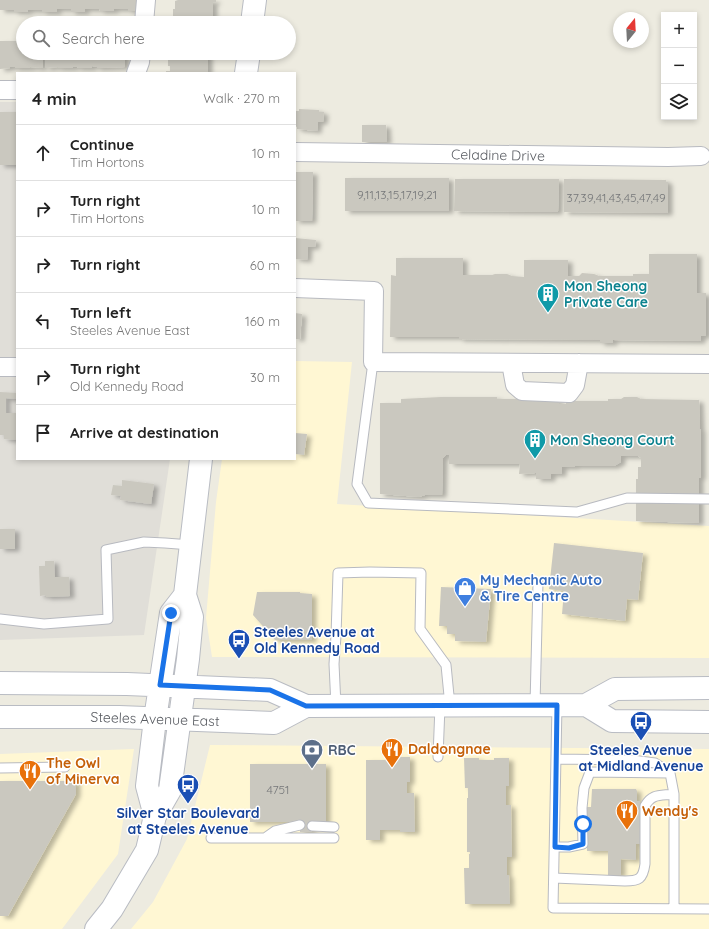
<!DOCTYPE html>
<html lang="en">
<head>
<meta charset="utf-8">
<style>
	:root { --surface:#fff; --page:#f2f2f2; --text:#222; --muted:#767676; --line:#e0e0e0 }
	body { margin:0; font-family:Quicksand,sans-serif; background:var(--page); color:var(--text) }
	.controls { position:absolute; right:12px; top:12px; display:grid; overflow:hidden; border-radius:0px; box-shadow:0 2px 6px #0003 }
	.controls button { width:36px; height:36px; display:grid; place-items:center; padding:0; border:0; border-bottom:1px solid var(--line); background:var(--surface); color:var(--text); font:20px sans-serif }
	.compass { position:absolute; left:613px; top:12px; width:36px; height:36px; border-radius:50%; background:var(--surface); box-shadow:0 2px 6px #0003; rotate:18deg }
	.stop { position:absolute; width:12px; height:12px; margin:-9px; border:3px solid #1a73e8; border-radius:50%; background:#fff }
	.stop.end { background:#1a73e8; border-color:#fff; box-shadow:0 1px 4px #0008 }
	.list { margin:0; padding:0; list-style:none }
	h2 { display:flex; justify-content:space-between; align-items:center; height:52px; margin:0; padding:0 16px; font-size:17px }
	h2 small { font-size:13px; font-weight:400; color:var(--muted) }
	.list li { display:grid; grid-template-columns:26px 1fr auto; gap:12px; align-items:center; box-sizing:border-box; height:56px; padding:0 16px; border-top:1px solid var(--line) }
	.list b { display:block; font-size:15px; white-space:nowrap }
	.list p { margin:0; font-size:13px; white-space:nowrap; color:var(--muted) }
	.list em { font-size:13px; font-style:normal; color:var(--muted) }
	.icon { flex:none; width:22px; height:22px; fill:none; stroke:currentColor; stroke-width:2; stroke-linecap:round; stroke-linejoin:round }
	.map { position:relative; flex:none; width:709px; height:929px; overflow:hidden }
	.search { position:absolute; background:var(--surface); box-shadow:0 2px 6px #0003; left:16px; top:16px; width:280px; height:44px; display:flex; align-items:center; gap:10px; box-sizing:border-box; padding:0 14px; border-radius:22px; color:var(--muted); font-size:15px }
	.panel { position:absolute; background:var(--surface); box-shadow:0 2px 6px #0003; left:16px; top:72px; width:280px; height:388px; border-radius:0px }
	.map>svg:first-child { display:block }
	.commercial { fill:#fff7d3 }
	.industrial { fill:#e0ded8 }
	.building { fill:#cac8bf; filter:url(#shadow) }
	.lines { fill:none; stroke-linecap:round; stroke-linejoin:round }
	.lane-casing { stroke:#b8bac0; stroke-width:11 }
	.street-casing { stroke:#b8bac0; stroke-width:20 }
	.secondary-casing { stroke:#b9bcc3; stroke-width:24 }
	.lane { stroke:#fff; stroke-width:9 }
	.street { stroke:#fff; stroke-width:18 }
	.secondary { stroke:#fff; stroke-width:22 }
	.route { stroke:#1a73e8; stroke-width:5 }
	.labels { text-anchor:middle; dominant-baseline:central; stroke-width:3; stroke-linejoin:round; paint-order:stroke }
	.number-label { font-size:12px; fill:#757779 }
	.street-label { font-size:14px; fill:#595c62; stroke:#fff }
	.culture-label { font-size:14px; font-weight:bold; fill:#0d838f; stroke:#fff; text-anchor:start }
	.shop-label { font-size:14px; font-weight:bold; fill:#366cbe; stroke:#fff; text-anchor:start }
	.transit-label { font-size:14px; font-weight:bold; fill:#164399; stroke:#fff }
	.food-label { font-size:14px; font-weight:bold; fill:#c56008; stroke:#fff; text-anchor:start }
	.service-label { font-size:14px; font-weight:bold; fill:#4e5e75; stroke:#fff; text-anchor:start }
</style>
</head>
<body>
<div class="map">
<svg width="709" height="929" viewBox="0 0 709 929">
	<defs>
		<filter id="shadow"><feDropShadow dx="4.5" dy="2.5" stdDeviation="2" flood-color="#0004"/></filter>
	</defs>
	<rect width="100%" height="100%" fill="#edebe0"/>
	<path class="commercial" d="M295,361L352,362L337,504L709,526V658L212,657L206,618L216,502L222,459H295Z
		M210,745L709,749V929H131L153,902L187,839Z
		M134,749L118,854L62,929H0V754Z"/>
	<path class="industrial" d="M0,102H17V459H170L144,635L0,640Z"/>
	<path class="building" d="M0,0H136V11H128V9H114V11H100L99,9H85V12H71V9H57V12H42V10H28V12H14V10H0Z
		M178,0H216V2H213V23H173V9H175V1Z
		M0,41H23V53H43V68L30,67V68H15V67H10V68L0,69Z
		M45,53H125V67L97,68V67L92,66V68H78L77,67H73V68H58V67L45,68Z
		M170,53H208V73H166V71H170V66H168V57H170Z
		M299,109L319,110V112H324L323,122H318L317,131L297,129V127L295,126V111H299Z
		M0,112H17V165H0Z
		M362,125H386L387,142H362Z
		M295,172H313L312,221H295Z
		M345,178H449V211H345Z
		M455,179H559L558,212L454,211Z
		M564,179L666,180V182H668V213L564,212Z
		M295,238L316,240L315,247H308L307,260L295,259Z
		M649,254H697V293H706V336H701V341L613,340V343H600V340L459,339V337H390L391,275L396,276V258H463V275H492L495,274H507L512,276L524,277V260H568V276H579L582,273L594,274L599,276H633V274H649Z
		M295,313L302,314L300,339H295Z
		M0,392L17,393V399L6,398V413H17V440L4,439V435H0Z
		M441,397H497V399H522V401L559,400V404H566V401H608V399H621L624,397H637L641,399L699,400L700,429H701V477L699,478V523L636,521V479H638V467H641V458L638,456H621V462L614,466H575V467H562V474H551V479H536V473L519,474L520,464H449V455H446L443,458L442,495H425L419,497L380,494V403H401V399Z
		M295,433L307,434L304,455L295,454Z
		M122,480L154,484L151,504L120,500L121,496L111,495L113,485L122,486Z
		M0,529H15V549H0Z
		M554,543L643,553L638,600L627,599L625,621L562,614L564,591L549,589Z
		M45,561H54L55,577H69L70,596L46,597V595L40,596L39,566H45Z
		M441,587L491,589L486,642L455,641V634H447V626H439Z
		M257,592H300V593L312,594V640H275L253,615Z
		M385,757H410V782H407V793H414L415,832H400V830H380V840H366V760H385Z
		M464,758H479V760H494V758H509V786H506V805H511L512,857H507V875H509L510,904H465L464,868H469V854H470V852H467V798H468V788H465Z
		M250,764H326V823H312V832H300V822H250Z
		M0,781H76V794L8,916H0Z
		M592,789H636L637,791V801H640V844H636V860L621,859V875H608V851H587V807H591Z"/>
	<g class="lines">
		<g class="lane-casing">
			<path id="lane" d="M373,362L357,484L368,503L577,512L627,498L709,499
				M0,619L44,624L108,619L106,550L144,542L165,543L191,545
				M535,705L538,583
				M557,705L553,908L709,909
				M336,706L334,664L336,636L338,573L370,572L421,573L420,629L446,665L450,706
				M438,757L440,706
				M556,759L632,760L655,763L670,773L674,794V909
				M0,768L65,767
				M312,826L334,827
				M211,838H334
				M265,838L275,831L300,825
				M555,847H569L583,844L582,808L584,788L590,772L670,773
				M554,878L625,881C639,881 643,879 645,864V806C652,793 661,796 674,794"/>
		</g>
		<g class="street-casing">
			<path id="street" d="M144,23L146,0
				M136,73L140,62L141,53
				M0,90H17
				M295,152L668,157L701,156
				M295,288L374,291L373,362L709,364
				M511,363L515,385L522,391L569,393L575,385L579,363
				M0,367H17"/>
		</g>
		<g class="secondary-casing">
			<path id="secondary" d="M252,23L255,0
				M246,73L249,53
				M0,683L127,684L270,690L306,706L586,705L615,689L709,688
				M586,705L612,721L709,722
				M0,717H119L274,723L306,706
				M155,816L147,786L155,719L171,613L185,595
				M96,929L112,909L147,850L155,816L170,790L188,659L192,617L185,595L201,459"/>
		</g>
		<use href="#lane" class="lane"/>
		<use href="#street" class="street"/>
		<use href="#secondary" class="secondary"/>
	</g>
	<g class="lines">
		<path class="route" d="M171,613L160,685L270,690L306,706L557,705L555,847L569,848L583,844V824"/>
	</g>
	<defs>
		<g id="building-pin" transform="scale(1.15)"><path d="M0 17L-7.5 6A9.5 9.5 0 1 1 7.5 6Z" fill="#0f9aa8" stroke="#fff"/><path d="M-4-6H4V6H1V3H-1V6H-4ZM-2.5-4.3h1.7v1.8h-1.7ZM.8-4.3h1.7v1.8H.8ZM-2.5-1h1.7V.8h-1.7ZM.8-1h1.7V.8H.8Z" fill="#fff"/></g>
		<g id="shop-pin" transform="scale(1.15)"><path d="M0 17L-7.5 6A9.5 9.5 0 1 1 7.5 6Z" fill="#3f7fe0" stroke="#fff"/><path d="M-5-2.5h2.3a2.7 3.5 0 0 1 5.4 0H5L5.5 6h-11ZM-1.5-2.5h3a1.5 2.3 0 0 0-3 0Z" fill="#fff"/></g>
		<g id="bus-pin" transform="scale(1.15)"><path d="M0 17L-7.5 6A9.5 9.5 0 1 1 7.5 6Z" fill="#1a4fb4" stroke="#fff"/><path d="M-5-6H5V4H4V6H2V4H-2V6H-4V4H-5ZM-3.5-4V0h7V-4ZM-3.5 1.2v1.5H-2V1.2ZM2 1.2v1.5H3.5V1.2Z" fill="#fff"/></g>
		<g id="restaurant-pin" transform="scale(1.15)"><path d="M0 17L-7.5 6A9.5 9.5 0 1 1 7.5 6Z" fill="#e8710a" stroke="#fff"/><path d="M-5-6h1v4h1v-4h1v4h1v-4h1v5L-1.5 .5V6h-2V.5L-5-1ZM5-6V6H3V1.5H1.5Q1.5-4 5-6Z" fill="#fff"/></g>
		<g id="bank-pin" transform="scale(1.15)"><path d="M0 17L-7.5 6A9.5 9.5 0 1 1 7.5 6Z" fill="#5c6f8a" stroke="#fff"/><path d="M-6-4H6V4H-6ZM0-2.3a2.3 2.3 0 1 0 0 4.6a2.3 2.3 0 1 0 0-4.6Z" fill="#fff"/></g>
	</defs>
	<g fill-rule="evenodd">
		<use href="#building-pin" x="548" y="294"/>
		<use href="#building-pin" x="535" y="440"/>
		<use href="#shop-pin" x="465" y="588"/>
		<use href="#bus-pin" x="239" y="640"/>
		<use href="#bus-pin" x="641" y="722"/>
		<use href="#restaurant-pin" x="392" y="749"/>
		<use href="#bank-pin" x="312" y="750"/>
		<use href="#restaurant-pin" x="30" y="771"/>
		<use href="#bus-pin" x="188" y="785"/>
		<use href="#restaurant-pin" x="627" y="811"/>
	</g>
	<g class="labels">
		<g class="number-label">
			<text x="397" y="194">9,11,13,15,17,19,21</text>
			<text x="616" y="197">37,39,41,43,45,47,49</text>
			<text x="278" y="789">4751</text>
		</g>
		<g class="street-label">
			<text transform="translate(498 155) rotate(1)">Celadine Drive</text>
			<text transform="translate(155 719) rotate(2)">Steeles Avenue East</text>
		</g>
		<g class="culture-label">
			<text x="564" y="286">Mon Sheong<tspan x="564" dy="16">Private Care</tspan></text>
			<text x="550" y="440">Mon Sheong Court</text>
		</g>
		<g class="shop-label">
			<text x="480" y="580">My Mechanic Auto<tspan x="480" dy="16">&amp; Tire Centre</tspan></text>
		</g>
		<g class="transit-label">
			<text x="254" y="632" text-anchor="start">Steeles Avenue at<tspan x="254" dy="16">Old Kennedy Road</tspan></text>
			<text x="641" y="750">Steeles Avenue<tspan x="641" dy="16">at Midland Avenue</tspan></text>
			<text x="188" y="813">Silver Star Boulevard<tspan x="188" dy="16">at Steeles Avenue</tspan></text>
		</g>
		<g class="food-label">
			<text x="408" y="749">Daldongnae</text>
			<text x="46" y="763">The Owl<tspan x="46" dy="16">of Minerva</tspan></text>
			<text x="642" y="811">Wendy's</text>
		</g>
		<g class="service-label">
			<text x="328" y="750">RBC</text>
		</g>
	</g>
</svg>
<div class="controls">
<button>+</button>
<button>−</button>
<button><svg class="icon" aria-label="layers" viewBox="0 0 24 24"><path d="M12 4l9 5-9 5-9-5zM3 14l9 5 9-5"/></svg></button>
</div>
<svg class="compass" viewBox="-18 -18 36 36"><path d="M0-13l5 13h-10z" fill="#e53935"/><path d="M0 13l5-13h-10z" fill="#767676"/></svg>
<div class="stop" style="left:583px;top:824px"></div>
<div class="stop end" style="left:171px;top:613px"></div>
<div class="search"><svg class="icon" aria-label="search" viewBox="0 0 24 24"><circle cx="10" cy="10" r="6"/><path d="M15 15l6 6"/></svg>Search here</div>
<section class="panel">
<h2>4 min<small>Walk · 270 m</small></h2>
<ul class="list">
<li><svg class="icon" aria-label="ahead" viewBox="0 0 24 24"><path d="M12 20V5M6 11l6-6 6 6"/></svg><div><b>Continue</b><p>Tim Hortons</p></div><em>10 m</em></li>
<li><svg class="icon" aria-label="right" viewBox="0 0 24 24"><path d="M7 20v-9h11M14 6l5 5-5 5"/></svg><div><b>Turn right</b><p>Tim Hortons</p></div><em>10 m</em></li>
<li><svg class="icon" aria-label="right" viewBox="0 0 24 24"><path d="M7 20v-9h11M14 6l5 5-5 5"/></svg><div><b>Turn right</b></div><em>60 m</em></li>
<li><svg class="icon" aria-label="left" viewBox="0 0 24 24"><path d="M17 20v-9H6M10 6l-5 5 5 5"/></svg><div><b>Turn left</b><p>Steeles Avenue East</p></div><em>160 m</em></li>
<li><svg class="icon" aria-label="right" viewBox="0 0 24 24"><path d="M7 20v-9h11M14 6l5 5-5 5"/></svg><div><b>Turn right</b><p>Old Kennedy Road</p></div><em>30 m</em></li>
<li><svg class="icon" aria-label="arrive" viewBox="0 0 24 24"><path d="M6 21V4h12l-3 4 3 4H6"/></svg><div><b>Arrive at destination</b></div></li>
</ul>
</section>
</div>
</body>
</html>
